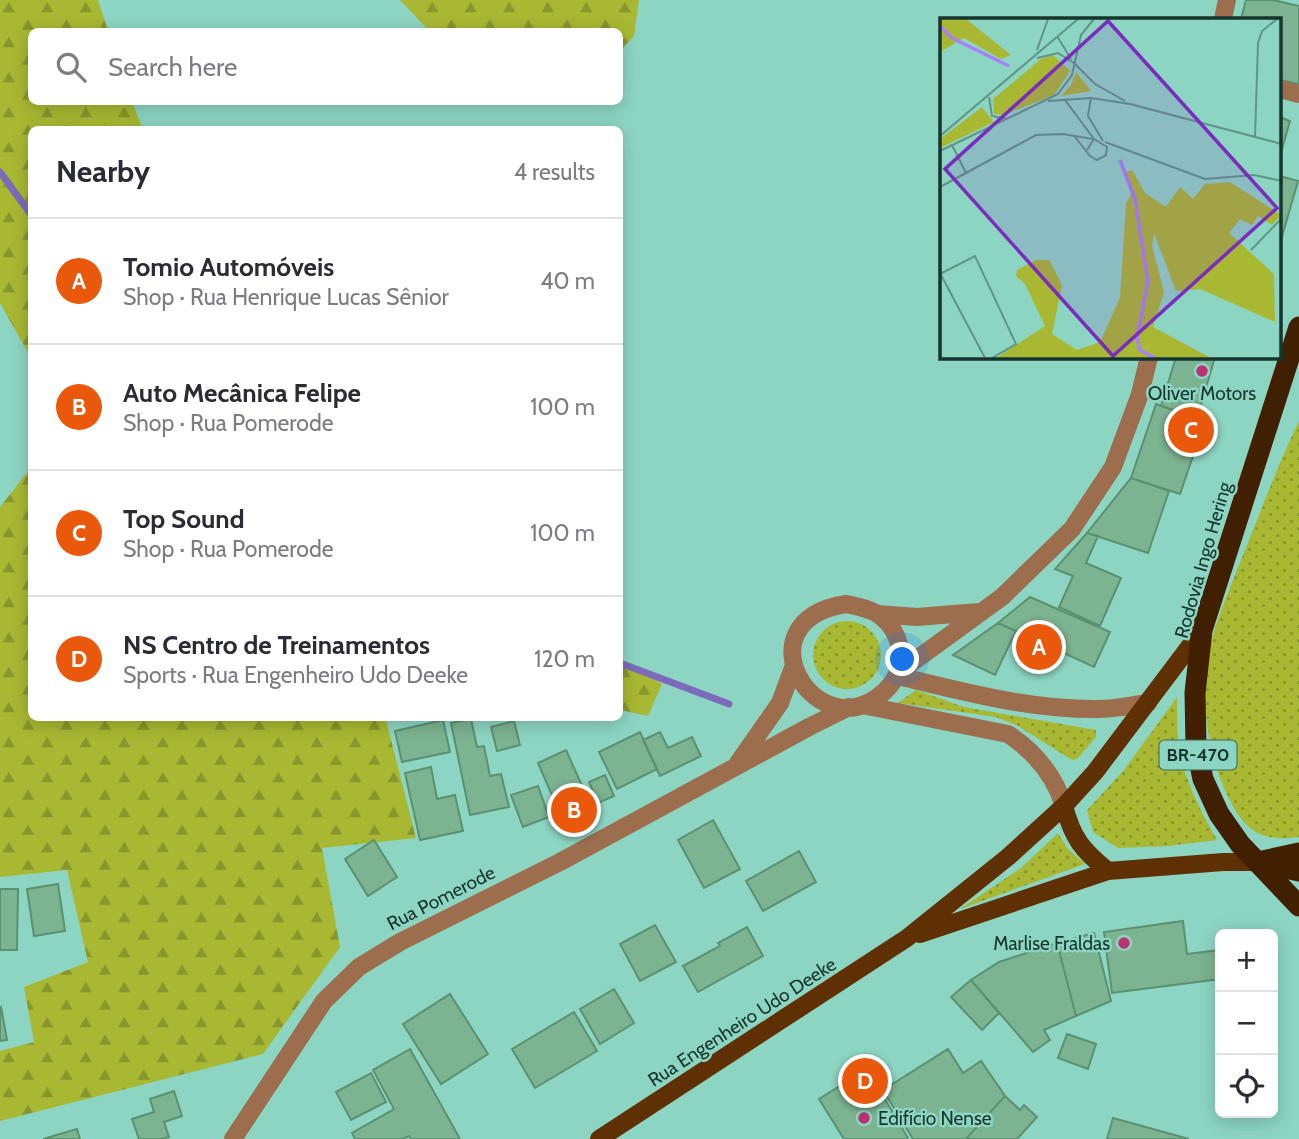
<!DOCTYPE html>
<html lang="en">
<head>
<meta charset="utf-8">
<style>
	:root { --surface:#fff; --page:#f7f7f7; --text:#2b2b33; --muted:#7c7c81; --line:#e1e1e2; --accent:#ea580c }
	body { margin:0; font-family:Cabin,sans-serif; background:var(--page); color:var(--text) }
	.controls { position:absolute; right:21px; bottom:21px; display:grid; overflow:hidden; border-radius:10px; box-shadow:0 4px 18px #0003 }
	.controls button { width:63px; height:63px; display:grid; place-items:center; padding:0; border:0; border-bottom:2px solid var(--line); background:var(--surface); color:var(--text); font:35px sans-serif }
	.you { position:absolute; left:903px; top:660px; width:24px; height:24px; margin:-18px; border:5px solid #fff; border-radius:50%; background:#1a73e8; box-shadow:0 0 0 10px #1a73e833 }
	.badge { display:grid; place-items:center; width:46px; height:46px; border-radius:50%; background:var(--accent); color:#fff; font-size:23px; font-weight:700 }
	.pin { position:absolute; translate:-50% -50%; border:4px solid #fff; box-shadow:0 2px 7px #0006 }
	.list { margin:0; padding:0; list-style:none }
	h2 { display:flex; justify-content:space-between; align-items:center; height:91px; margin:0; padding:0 28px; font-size:30px }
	h2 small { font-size:23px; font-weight:400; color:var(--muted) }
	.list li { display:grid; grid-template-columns:46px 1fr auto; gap:21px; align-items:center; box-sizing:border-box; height:126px; padding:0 28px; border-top:2px solid var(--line) }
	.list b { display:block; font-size:26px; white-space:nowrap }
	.list p { margin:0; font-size:23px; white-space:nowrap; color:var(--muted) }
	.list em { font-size:23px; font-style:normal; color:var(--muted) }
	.icon { flex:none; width:38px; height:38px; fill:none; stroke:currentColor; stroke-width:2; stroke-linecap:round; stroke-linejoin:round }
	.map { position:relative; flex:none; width:1299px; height:1139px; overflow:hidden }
	.search { position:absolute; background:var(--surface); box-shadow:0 4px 18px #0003; left:28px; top:28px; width:595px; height:77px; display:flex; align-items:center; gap:18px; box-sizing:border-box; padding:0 24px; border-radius:10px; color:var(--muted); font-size:26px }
	.panel { position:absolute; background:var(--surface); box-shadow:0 4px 18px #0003; left:28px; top:126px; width:595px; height:595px; border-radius:10px }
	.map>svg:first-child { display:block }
	.grass { fill:url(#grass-dots) }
	.forest { fill:url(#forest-firs) }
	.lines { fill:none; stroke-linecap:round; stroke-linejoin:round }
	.stream { stroke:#7c6bba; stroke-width:7 }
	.building { fill:#7cb391; stroke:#5b9170; stroke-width:2 }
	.minor { stroke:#9c6e4d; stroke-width:18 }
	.major { stroke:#5f3003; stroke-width:18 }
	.highway { stroke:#411f01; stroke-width:21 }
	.poi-dot { fill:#ba3272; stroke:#8dd5c3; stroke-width:2.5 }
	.labels { text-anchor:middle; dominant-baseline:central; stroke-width:5; stroke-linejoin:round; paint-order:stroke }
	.shield { fill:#8dd5c3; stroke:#3a655b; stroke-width:2 }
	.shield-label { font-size:18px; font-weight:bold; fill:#17352e }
	.poi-label { font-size:19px; fill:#17352e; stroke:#8dd5c3 }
	.street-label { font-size:19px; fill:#17352e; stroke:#8dd5c3 }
	.inset-river { fill:none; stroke:#a782f6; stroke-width:3.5 }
	.inset-road { fill:none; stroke:#5e9587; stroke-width:2 }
	.view { fill:#7b2cbf; fill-opacity:0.15; stroke:#7b2cbf; stroke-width:3.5 }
	.inset-edge { fill:none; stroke:#17352e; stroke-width:3.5 }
</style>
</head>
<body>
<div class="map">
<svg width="1299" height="1139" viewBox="0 0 1299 1139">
	<defs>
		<pattern id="grass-dots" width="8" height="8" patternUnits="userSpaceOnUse" patternTransform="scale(1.75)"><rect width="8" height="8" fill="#a8b832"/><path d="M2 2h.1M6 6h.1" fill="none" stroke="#88962b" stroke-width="1.8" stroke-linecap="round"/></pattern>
		<pattern id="forest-firs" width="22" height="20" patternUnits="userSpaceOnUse" patternTransform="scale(1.75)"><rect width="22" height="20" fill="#a8b832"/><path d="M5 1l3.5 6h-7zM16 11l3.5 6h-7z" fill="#88962b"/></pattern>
	</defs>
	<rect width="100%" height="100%" fill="#8dd5c3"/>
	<path class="grass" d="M1299,421V837C1260,842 1245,831 1228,797C1204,746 1197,679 1216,625C1226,596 1238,568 1249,540C1265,500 1280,460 1299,421Z
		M813 655a34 34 0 1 1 68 0a34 34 0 1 1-68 0Z
		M916,690L964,707L1096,730V737L1077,759L1072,760L1018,726L996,717L898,703Z
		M1177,697C1177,713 1177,731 1179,747C1185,781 1200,810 1217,840L1168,846L1118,848L1093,832L1087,810L1124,770Z
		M1058,833L1068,849L1085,864L960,909L1021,868Z"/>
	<path class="forest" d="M0,0H98L108,31L32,32V102H132L143,129L32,130L31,358L0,303Z
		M400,0H639L634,36L620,51V32L429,31Z
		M30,469L32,718H394L386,720L416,838L322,848L340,947L263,1054L0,1121V1051L34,1042L24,987L88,962L67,870L0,877V507Z
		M620,660L662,684L648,716L620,710Z"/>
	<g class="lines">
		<path class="stream" d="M0,172L32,216
			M620,663L729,704"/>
	</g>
	<path class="building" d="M1246,0H1273L1299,6V84L1280,80V19H1241Z
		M1280,117L1290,121L1280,156Z
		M1280,176L1298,181L1281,240L1280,239Z
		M1176,357H1215L1197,418L1161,406Z
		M1156,404L1205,421L1180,494L1131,478Z
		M1131,478L1169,491L1148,553L1087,533Z
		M1087,533L1098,536L1086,563L1121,578L1100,626L1059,607L1073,576L1055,569Z
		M1030,597L1110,632L1094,667L998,623Z
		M998,623L1016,631L995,675L953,655Z
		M471,719L477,747L484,746L490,776L501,774L509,807L470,815L451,723Z
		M443,720L450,752L402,762L395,731Z
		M514,721L520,745L497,751L491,727Z
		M640,732L657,769L617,789L599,752Z
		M660,732L668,748L692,737L701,756L660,776L643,740Z
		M566,750L583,788L554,800L538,763Z
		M431,767L437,799L455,795L463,831L420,840L405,773Z
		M605,775L614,796L598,803L589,782Z
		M538,786L549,817L523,827L511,795Z
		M583,788L595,814L566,827L554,800Z
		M713,820L740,869L704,888L678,840Z
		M374,840L397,877L368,896L345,859Z
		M799,851L816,882L763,911L746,881Z
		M58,884L65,931L34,936L27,889Z
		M0,889H18L17,950H0Z
		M1183,921L1187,954L1220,950V979L1112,993L1104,932Z
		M655,925L676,962L640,981L620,944Z
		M747,927L763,956L698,992L683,966L720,946L718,943Z
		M1094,933L1111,1001L1076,1016L1057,943Z
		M1057,943L1076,1016L1044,1030L1050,1040L1033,1052L971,980L999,962Z
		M971,980L999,1013L982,1030L951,997Z
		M614,989L634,1023L600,1044L580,1009Z
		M450,994L488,1054L441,1084L403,1024Z
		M1,1007L7,1040L0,1041V1008Z
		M574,1012L597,1051L535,1088L512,1049Z
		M1067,1034L1096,1044L1088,1069L1058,1058Z
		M410,1049L460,1139H411L409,1136L403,1139H355L352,1133L394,1109L373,1070Z
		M948,1049L963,1073L981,1061L1005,1096L966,1139H913L883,1090Z
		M867,1069L908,1138L906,1139H844L819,1099Z
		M371,1073L386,1102L351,1120L336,1092Z
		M174,1091L182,1116L164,1122L169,1137L161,1139H139L132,1119L154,1112L150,1099Z
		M1005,1096L1020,1110L1024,1105L1037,1117L1017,1139H966Z
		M1113,1118L1189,1139H1107Z
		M77,1129L80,1139H43Z"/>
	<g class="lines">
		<path class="minor" d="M1223,19L1227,0
			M1280,89L1299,94
			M846,604C856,606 867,608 876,613C904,631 909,668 885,691C817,754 737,621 846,604Z
			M877,614L917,617L979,612
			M899,672L1002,597L1072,529L1113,467L1140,394L1149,357
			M898,676C964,692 1031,710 1099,709C1115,709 1132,705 1148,703
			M862,705L1008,734C1035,752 1054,774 1064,806
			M738,763L780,703L793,668
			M233,1139L324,1001L359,967L400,942L560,862L809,727L849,707"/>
		<path class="major" d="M1064,806C1073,839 1082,850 1108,871
			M920,934L1108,871L1223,862H1258
			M599,1139L907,938L1008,857L1064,806L1095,772L1202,630"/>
		<path class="highway" d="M1299,327L1202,630L1195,693L1196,746L1203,779L1219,814L1240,844L1299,906
			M1258,862L1299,853
			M1264,863L1299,871"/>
	</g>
	<g class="poi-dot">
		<circle cx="1202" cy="371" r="7"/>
		<circle cx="1124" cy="943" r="7"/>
		<circle cx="864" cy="1118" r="7"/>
	</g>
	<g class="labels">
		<rect class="shield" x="1159.5" y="740.5" width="77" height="29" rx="5"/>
		<g class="shield-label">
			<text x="1198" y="755">BR-470</text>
		</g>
		<g class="poi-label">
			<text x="1202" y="393">Oliver Motors</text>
			<text x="1110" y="943" text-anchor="end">Marlise Fraldas</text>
			<text x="878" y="1118" text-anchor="start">Edifício Nense</text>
		</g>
		<g class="street-label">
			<text transform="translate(1203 560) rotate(-74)">Rodovia Ingo Hering</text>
			<text transform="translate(441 898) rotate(-27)">Rua Pomerode</text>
			<text transform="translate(742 1022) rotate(-33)">Rua Engenheiro Udo Deeke</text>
		</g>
	</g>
	<g transform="translate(940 18)">
		<rect width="341" height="341" fill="#8dd5c3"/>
		<path d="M113,37L130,53L114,77L63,97L54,96L53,81L101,41ZM136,54L151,73L121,78L131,67ZM42,89L54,104L0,130V121Z" fill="#a8b832"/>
		<path d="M0,1H26L71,37L61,41L24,20L0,34ZM192,152L205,175L226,189L240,169L253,181L265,166L290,164L341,197L332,207L318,198L312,207L300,201L289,215L334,256L335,304L260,271L236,273L214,215L212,228L224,274L213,309L271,340H56L105,308L85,266L76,258L77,252L96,242H109L122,267L112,316L137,332L160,324L180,280L186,185L191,177L185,154Z" fill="#a8b832"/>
		<path class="inset-river" d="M0,8L12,20L69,48M180,142L195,181L208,263L197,320L200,332L215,340"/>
		<path class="inset-road" d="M117,18L131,41M97,32L108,1M97,40L118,35L134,45M134,45L155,66L185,83M49,79L52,98L67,101M151,80L148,98L163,123M125,82L154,121M108,83L151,80L190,86L342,126M0,118L138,1M135,119L150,138L157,142L166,137L167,129L154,121L147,132M315,119L318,25L322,13L337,1M165,124L265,161L314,157L342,163M12,127L26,155M0,133L118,76L132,57L141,17L154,1M0,169L96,117L123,116L153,121M311,232L342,200M0,255L45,340M0,256L35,238L76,326L52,340"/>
		<path class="view" d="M168,3L337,190L173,338L5,151Z"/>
		<rect width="341" height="341" class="inset-edge"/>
	</g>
</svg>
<div class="controls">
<button>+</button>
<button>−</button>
<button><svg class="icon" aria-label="locate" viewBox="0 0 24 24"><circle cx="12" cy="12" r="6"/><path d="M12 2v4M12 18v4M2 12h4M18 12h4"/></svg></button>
</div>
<div class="you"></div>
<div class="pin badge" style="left:1039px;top:647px">A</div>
<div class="pin badge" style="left:574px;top:810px">B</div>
<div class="pin badge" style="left:1191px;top:430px">C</div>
<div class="pin badge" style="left:865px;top:1081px">D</div>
<div class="search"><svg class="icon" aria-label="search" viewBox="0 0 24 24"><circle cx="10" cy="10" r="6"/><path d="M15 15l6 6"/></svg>Search here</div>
<section class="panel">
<h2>Nearby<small>4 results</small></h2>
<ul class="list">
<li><span class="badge">A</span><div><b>Tomio Automóveis</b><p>Shop · Rua Henrique Lucas Sênior</p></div><em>40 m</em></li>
<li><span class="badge">B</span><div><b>Auto Mecânica Felipe</b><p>Shop · Rua Pomerode</p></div><em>100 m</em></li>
<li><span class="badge">C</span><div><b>Top Sound</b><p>Shop · Rua Pomerode</p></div><em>100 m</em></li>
<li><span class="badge">D</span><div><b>NS Centro de Treinamentos</b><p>Sports · Rua Engenheiro Udo Deeke</p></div><em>120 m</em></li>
</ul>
</section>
</div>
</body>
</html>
